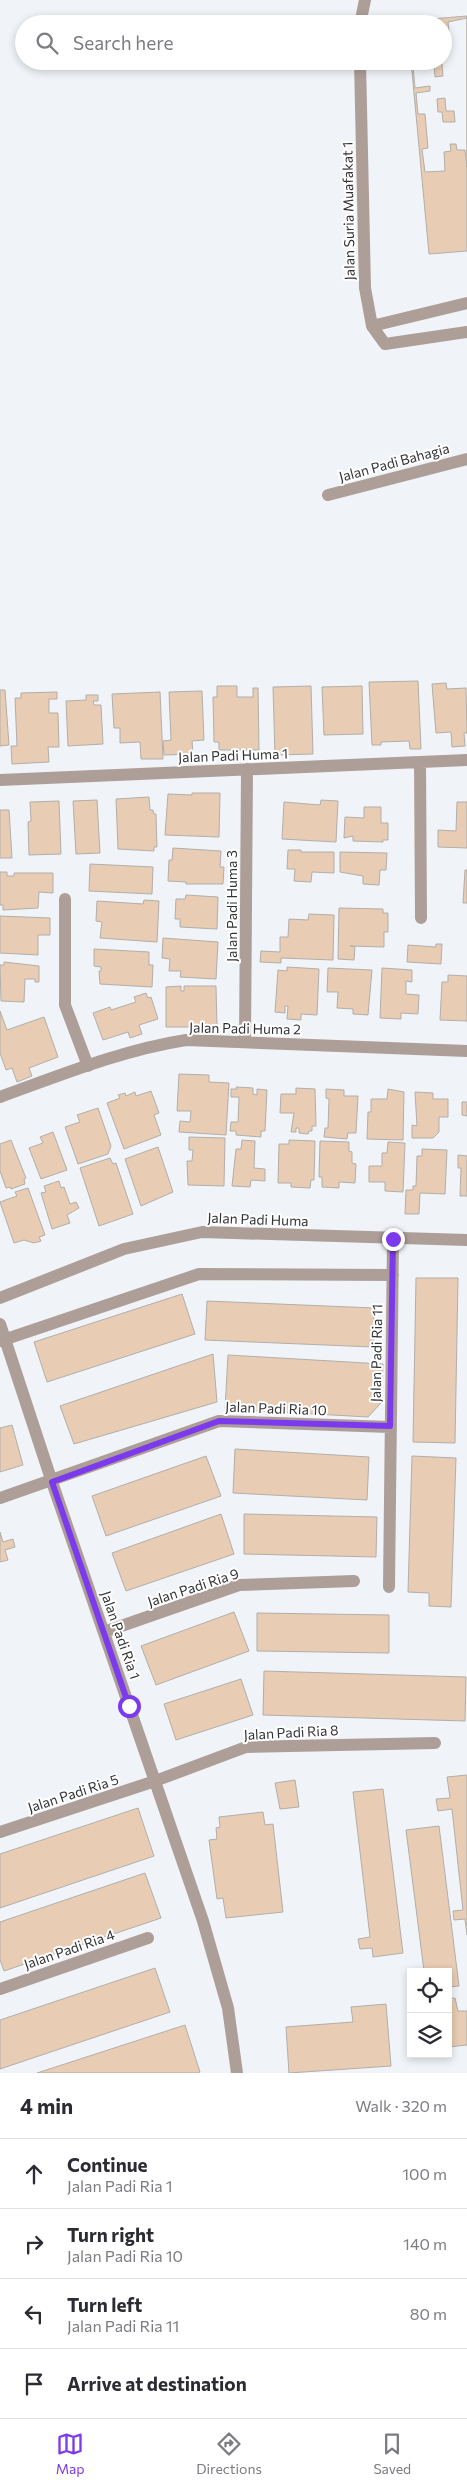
<!DOCTYPE html>
<html lang="en">
<head>
<meta charset="utf-8">
<style>
	:root { --surface:#fff; --page:#f7f7f7; --text:#2b2b33; --muted:#7c7c81; --line:#e1e1e2; --accent:#7c3aed }
	body { margin:0; font-family:Commissioner,sans-serif; background:var(--page); color:var(--text) }
	.controls { position:absolute; right:15px; bottom:15px; display:grid; overflow:hidden; border-radius:0px; box-shadow:0 2px 8px #0003 }
	.controls button { width:45px; height:45px; display:grid; place-items:center; padding:0; border:0; border-bottom:1px solid var(--line); background:var(--surface); color:var(--text); font:25px sans-serif }
	.stop { position:absolute; width:15px; height:15px; margin:-11px; border:4px solid #7c3aed; border-radius:50%; background:#fff }
	.stop.end { background:#7c3aed; border-color:#fff; box-shadow:0 1px 5px #0008 }
	.list { margin:0; padding:0; list-style:none }
	h2 { display:flex; justify-content:space-between; align-items:center; height:65px; margin:0; padding:0 20px; font-size:21px }
	h2 small { font-size:16px; font-weight:400; color:var(--muted) }
	.list li { display:grid; grid-template-columns:32px 1fr auto; gap:15px; align-items:center; box-sizing:border-box; height:70px; padding:0 20px; border-top:1px solid var(--line) }
	.list b { display:block; font-size:19px; white-space:nowrap }
	.list p { margin:0; font-size:16px; white-space:nowrap; color:var(--muted) }
	.list em { font-size:16px; font-style:normal; color:var(--muted) }
	.icon { flex:none; width:28px; height:28px; fill:none; stroke:currentColor; stroke-width:2; stroke-linecap:round; stroke-linejoin:round }
	.map { position:relative; flex:none; width:467px; height:2073px; overflow:hidden }
	.search { position:absolute; background:var(--surface); box-shadow:0 2px 8px #0003; left:15px; right:15px; top:15px; height:55px; display:flex; align-items:center; gap:12px; box-sizing:border-box; padding:0 18px; border-radius:28px; color:var(--muted); font-size:19px }
	.sheet { height:345px; background:var(--surface) }
	nav { display:flex; justify-content:space-around; align-items:center; box-sizing:border-box; height:70px; border-top:1px solid var(--line); background:var(--surface); font-size:14px; color:var(--muted) }
	nav a { display:grid; justify-items:center; gap:2px }
	nav .on { color:var(--accent) }
	.map>svg:first-child { display:block }
	.building { fill:#e8ccb3; stroke:#b2aeaa; fill-rule:evenodd }
	.lines { fill:none; stroke-linecap:round; stroke-linejoin:round }
	.minor { stroke:#ae9e98; stroke-width:12 }
	.route { stroke:#7c3aed; stroke-width:6 }
	.labels { text-anchor:middle; dominant-baseline:central; stroke-width:4; stroke-linejoin:round; paint-order:stroke }
	.street-label { font-size:14px; fill:#323335; stroke:#fff }
</style>
</head>
<body>
<div class="map">
<svg width="467" height="2073" viewBox="0 0 467 2073">
	<rect width="100%" height="100%" fill="#f0f4f8"/>
	<path class="building" d="M467,16V251L429,254L411,61H443V24H407V21Z
		M467,18V167L465,150H457L456,144H450L451,151L444,152L445,171L425,172L422,149L428,148L425,114H418L416,93L430,91V86L415,88L413,66L421,65V61H443V42L450,41L448,22ZM442,64L443,76L435,77L434,65ZM445,98L446,111H454L455,122H443L442,112H438L437,99Z
		M418,681L421,749H410L409,741L381,742V745H372L369,682Z
		M446,683L447,689L466,688L467,733H464L465,746L452,747L451,732L436,733L432,684Z
		M217,686H237V697H253V688H258L259,750H219V742H214L213,697H217Z
		M311,686L313,754L275,755L273,687Z
		M362,686L363,734L324,735L322,687Z
		M0,690H5L9,745L0,746Z
		M202,691L204,740L192,741L193,754L164,755L163,741L171,740L169,692Z
		M57,692V699H49V713H58L59,747H48L49,762L12,764L11,746H17L15,698H21V693Z
		M160,692L163,759H141L140,742L120,743V728H114L112,694Z
		M86,695H98V701H93L94,705H101L103,744L68,746L66,701L86,700Z
		M192,793H220L219,837L165,835L168,794L192,795Z
		M149,797L150,810H153L154,814H156L157,847H154V851L118,849L116,799Z
		M97,800L100,853L76,854L73,801Z
		M321,800L338,801L336,842L282,839L284,802L320,805Z
		M59,801L61,854L29,855L28,822L31,821L30,802Z
		M457,802H467V848L438,847V830L456,831Z
		M364,807H381V823H388V840H383V842L353,841V836L344,838L345,817L364,818Z
		M0,810H9L12,858H0Z
		M173,848L221,851L220,867H224L223,884H186V882L168,881L169,860H172Z
		M288,850H301V852H334V873L312,872L311,882L294,881L295,869H287Z
		M340,852L387,853L386,870H380L379,885L363,884V876L340,872Z
		M90,864L153,867L152,894L89,891Z
		M465,870H467V903H463Z
		M0,872H7V876H14V873H53V893L39,892L38,908L3,910V905H0Z
		M186,895L218,897L217,929L180,927V919H175L176,899H185Z
		M144,900L159,901L157,942L100,938L102,922L96,921L97,901L143,904Z
		M339,908L383,909V913H388V932H384V947L350,946L355,947L354,960L338,959Z
		M309,914L334,915L333,960L281,958V963L260,962L261,951L280,952V937H288L289,919L308,920Z
		M0,916L50,918V935H38V955L0,953Z
		M163,938L218,942L216,979L180,977L181,971H169L170,959L162,958Z
		M436,944H442L441,964L407,962L408,945L436,947Z
		M94,949L149,952V965H153L152,987L100,984L99,971H101V967L94,966Z
		M4,962L39,966V982H35V979H25L24,1002L1,1001L0,965H4Z
		M287,967L319,969L317,1015L301,1014V1020L287,1019L288,1006H285V1013L275,1012L278,970L287,971Z
		M328,968L372,970L368,1015L353,1014V1009L337,1008L338,992H327Z
		M382,968L412,970V982L406,981V994L419,995L418,1014L401,1013V1019L380,1018Z
		M448,975L467,976V1021L440,1020L442,982H448Z
		M181,986V991H184V986H216L217,1027H166V987Z
		M146,993L148,998L151,997L158,1019L139,1025L142,1034L130,1038L128,1032L103,1040L93,1013L110,1007L111,1010L136,1002L134,997Z
		M0,1011L7,1030L44,1017L58,1057L29,1068L32,1076L17,1082L12,1068L6,1070L0,1053Z
		M179,1074L209,1075V1082L229,1083L226,1135L179,1132L180,1121L190,1122L191,1111H177Z
		M236,1087L253,1088V1094L257,1095V1089L267,1090L265,1131H261V1137L236,1135V1131H230L231,1122H238L239,1097H231V1089H237Z
		M296,1088L315,1089L316,1126H312V1131H309L308,1134L299,1133V1128H296V1132H291L294,1113H280L281,1094H296Z
		M326,1089L344,1090V1096H358L356,1133H348L347,1139L324,1137L325,1128H328L329,1099L326,1098Z
		M388,1089L404,1092L403,1140L367,1139L368,1112H371V1099H387Z
		M151,1091L159,1113L154,1115L161,1135L124,1149L107,1103L120,1098L118,1095L125,1093L126,1096L135,1092L136,1096Z
		M415,1092L433,1093V1099H448V1117H439V1132L433,1138H412V1125L417,1126Z
		M462,1102H467V1116L462,1115Z
		M98,1108L111,1146L108,1154L78,1164L65,1127L80,1122L77,1115Z
		M53,1132L67,1170L41,1179L29,1148L43,1143L40,1137Z
		M189,1137L225,1138L224,1186L188,1185L187,1161H192L193,1150H189Z
		M11,1140L26,1178L24,1179L25,1184L11,1189L10,1187L6,1188L0,1171V1144Z
		M242,1140L255,1141L254,1168L265,1169V1181L251,1180L250,1187L232,1186L236,1149H241Z
		M289,1140L315,1141L314,1180H311L310,1188L291,1187V1183H278L279,1144H289Z
		M320,1141L349,1142V1151L352,1152V1163L356,1164L355,1183L339,1182V1188L322,1187V1177H319Z
		M388,1142L405,1143L403,1192L385,1191V1182H369V1166H382V1153H387Z
		M158,1147L173,1192L141,1206L125,1159Z
		M422,1149L447,1150L445,1194L420,1193L419,1214H405L406,1190H413V1186H416L417,1156H422Z
		M458,1155L467,1156V1196H460L461,1168H458Z
		M110,1158L113,1164L116,1163L133,1214L99,1226L80,1168Z
		M59,1181L61,1188L64,1187L70,1204L76,1202L79,1208L67,1215L70,1223L52,1229L41,1193L46,1192L44,1186Z
		M28,1188L45,1235L39,1237L41,1241L34,1243L24,1240L14,1243L0,1202L17,1196L15,1192Z
		M416,1278H458L455,1443L413,1442Z
		M182,1294L195,1334L47,1382L34,1342Z
		M207,1301L374,1308L373,1347L205,1340Z
		M213,1354L217,1402L74,1444L60,1406Z
		M228,1355L383,1364L381,1403L368,1417L225,1409Z
		M12,1425L23,1465L0,1472V1428Z
		M235,1449L369,1457L367,1500L233,1493Z
		M206,1456L221,1496L106,1536L92,1496Z
		M412,1456L456,1458L451,1607L429,1606V1593L408,1592Z
		M221,1514L234,1554L126,1591L112,1553Z
		M244,1514L377,1517L376,1557L244,1554Z
		M0,1532L3,1542L13,1539L15,1547L5,1550L8,1560L0,1562Z
		M234,1612L249,1651L156,1685L141,1646Z
		M257,1613L389,1615V1653L257,1651Z
		M264,1671L466,1677L465,1721L263,1715Z
		M241,1679L253,1715L176,1740L164,1704Z
		M467,1775V1935L465,1919L454,1920L453,1911L463,1910L452,1809L438,1811L436,1799L450,1798L447,1777Z
		M295,1780L299,1807L280,1809L275,1783Z
		M383,1789L403,1953L373,1957L372,1948L360,1949L358,1939L370,1937L353,1792Z
		M138,1808L154,1856L0,1908V1854Z
		M263,1812L265,1825L273,1824L283,1912L226,1918L223,1898L217,1899L209,1840L217,1839L216,1828L220,1827L219,1817Z
		M439,1826L459,1986L448,1987V1972H420L424,1971L406,1830Z
		M145,1873L161,1918L4,1971L0,1960V1922Z
		M155,1968L170,2012L0,2069V2020Z
		M455,1998L458,2011H467V2045L448,2047V1999Z
		M386,2004L391,2066L289,2073L286,2027L353,2022L351,2007Z
		M185,2025L200,2072L197,2073H37Z"/>
	<g class="lines">
		<path class="minor" d="M360,24L365,0
			M360,61L365,288L372,326L385,344L467,332
			M372,326L467,303
			M328,495L467,459
			M420,762L421,918
			M0,780L467,760
			M65,899V1005L88,1066
			M245,1042L247,769
			M0,1097C61,1075 122,1050 186,1040L467,1051
			M0,1298L124,1249L202,1232L467,1240
			M0,1324L52,1482L203,1921L228,2008L237,2073
			M0,1341L199,1274L393,1275
			M0,1498L219,1421L390,1427
			M389,1587L393,1239
			M104,1632L239,1585L354,1581
			M0,1832L155,1781L246,1747L435,1743
			M0,1989L148,1938"/>
	</g>
	<g class="lines">
		<path class="route" d="M129,1706L52,1482L219,1421L390,1426L393,1239"/>
	</g>
	<g class="labels">
		<g class="street-label">
			<text transform="translate(348 211) rotate(-91)">Jalan Suria Muafakat 1</text>
			<text transform="translate(394 462) rotate(-15)">Jalan Padi Bahagia</text>
			<text transform="translate(233 755) rotate(-2)">Jalan Padi Huma 1</text>
			<text transform="translate(231 906) rotate(-90)">Jalan Padi Huma 3</text>
			<text transform="translate(245 1028) rotate(1)">Jalan Padi Huma 2</text>
			<text transform="translate(258 1219) rotate(2)">Jalan Padi Huma</text>
			<text transform="translate(376 1353) rotate(-89)">Jalan Padi Ria 11</text>
			<text transform="translate(276 1408) rotate(2)">Jalan Padi Ria 10</text>
			<text transform="translate(193 1587) rotate(-18)">Jalan Padi Ria 9</text>
			<text transform="translate(121 1635) rotate(71)">Jalan Padi Ria 1</text>
			<text transform="translate(291 1732) rotate(-3)">Jalan Padi Ria 8</text>
			<text transform="translate(73 1793) rotate(-18)">Jalan Padi Ria 5</text>
			<text transform="translate(69 1949) rotate(-19)">Jalan Padi Ria 4</text>
		</g>
	</g>
</svg>
<div class="controls">
<button><svg class="icon" aria-label="locate" viewBox="0 0 24 24"><circle cx="12" cy="12" r="6"/><path d="M12 2v4M12 18v4M2 12h4M18 12h4"/></svg></button>
<button><svg class="icon" aria-label="layers" viewBox="0 0 24 24"><path d="M12 4l9 5-9 5-9-5zM3 14l9 5 9-5"/></svg></button>
</div>
<div class="stop" style="left:129px;top:1706px"></div>
<div class="stop end" style="left:393px;top:1239px"></div>
<div class="search"><svg class="icon" aria-label="search" viewBox="0 0 24 24"><circle cx="10" cy="10" r="6"/><path d="M15 15l6 6"/></svg>Search here</div>
</div>
<section class="sheet">
<h2>4 min<small>Walk · 320 m</small></h2>
<ul class="list">
<li><svg class="icon" aria-label="ahead" viewBox="0 0 24 24"><path d="M12 20V5M6 11l6-6 6 6"/></svg><div><b>Continue</b><p>Jalan Padi Ria 1</p></div><em>100 m</em></li>
<li><svg class="icon" aria-label="right" viewBox="0 0 24 24"><path d="M7 20v-9h11M14 6l5 5-5 5"/></svg><div><b>Turn right</b><p>Jalan Padi Ria 10</p></div><em>140 m</em></li>
<li><svg class="icon" aria-label="left" viewBox="0 0 24 24"><path d="M17 20v-9H6M10 6l-5 5 5 5"/></svg><div><b>Turn left</b><p>Jalan Padi Ria 11</p></div><em>80 m</em></li>
<li><svg class="icon" aria-label="arrive" viewBox="0 0 24 24"><path d="M6 21V4h12l-3 4 3 4H6"/></svg><div><b>Arrive at destination</b></div></li>
</ul>
</section>
<nav>
<a class="on"><svg class="icon" aria-label="map" viewBox="0 0 24 24"><path d="M3 6l6-2 6 2 6-2v14l-6 2-6-2-6 2zM9 4v14M15 6v14"/></svg>Map</a>
<a><svg class="icon" aria-label="directions" viewBox="0 0 24 24"><path d="M12 3l9 9-9 9-9-9zM9 14v-3h6M13 9l2 2-2 2"/></svg>Directions</a>
<a><svg class="icon" aria-label="saved" viewBox="0 0 24 24"><path d="M7 4h10v16l-5-4-5 4z"/></svg>Saved</a>
</nav>
</body>
</html>
